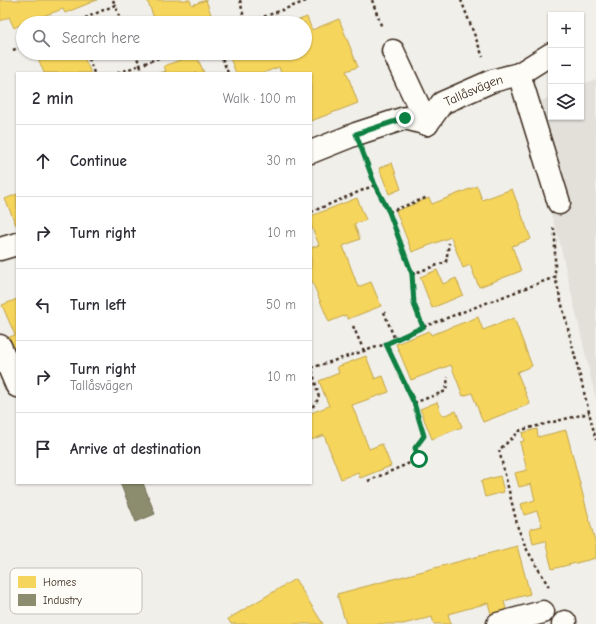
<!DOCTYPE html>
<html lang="en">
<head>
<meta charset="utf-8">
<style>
	:root { --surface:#fff; --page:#f7f7f7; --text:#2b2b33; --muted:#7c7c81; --line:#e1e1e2 }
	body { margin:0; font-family:"Comic Neue",sans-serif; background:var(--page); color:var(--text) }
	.controls { position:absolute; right:12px; top:12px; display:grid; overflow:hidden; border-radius:0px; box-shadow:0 1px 3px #0004 }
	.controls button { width:36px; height:36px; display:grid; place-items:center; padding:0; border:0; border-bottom:1px solid var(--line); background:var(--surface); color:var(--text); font:20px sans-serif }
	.stop { position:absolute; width:12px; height:12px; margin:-9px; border:3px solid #0b8043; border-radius:50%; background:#fff }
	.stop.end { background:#0b8043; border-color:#fff; box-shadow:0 1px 4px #0008 }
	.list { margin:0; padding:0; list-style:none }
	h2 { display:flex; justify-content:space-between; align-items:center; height:52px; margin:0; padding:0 16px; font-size:17px }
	h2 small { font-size:13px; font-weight:400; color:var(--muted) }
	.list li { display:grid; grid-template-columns:26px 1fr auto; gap:12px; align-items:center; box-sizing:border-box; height:72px; padding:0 16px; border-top:1px solid var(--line) }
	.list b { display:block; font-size:15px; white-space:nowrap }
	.list p { margin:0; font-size:13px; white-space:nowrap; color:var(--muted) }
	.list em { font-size:13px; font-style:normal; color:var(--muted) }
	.icon { flex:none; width:22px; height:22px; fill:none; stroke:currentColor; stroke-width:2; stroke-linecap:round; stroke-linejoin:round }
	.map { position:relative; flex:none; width:596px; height:624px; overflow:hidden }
	.search { position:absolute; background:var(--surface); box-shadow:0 1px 3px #0004; left:16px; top:16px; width:296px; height:44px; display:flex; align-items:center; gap:10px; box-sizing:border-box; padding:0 14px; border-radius:22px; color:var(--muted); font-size:15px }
	.panel { position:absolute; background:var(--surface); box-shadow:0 1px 3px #0004; left:16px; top:72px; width:296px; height:412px; border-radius:0px }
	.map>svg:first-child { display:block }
	.built { fill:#e3e0da }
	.homes { fill:#f6d55c; stroke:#bea249 }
	.industry { fill:#8c8c6e; stroke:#746f56 }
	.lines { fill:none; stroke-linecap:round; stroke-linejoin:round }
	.minor-casing { stroke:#3b2a1e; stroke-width:25 }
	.path { stroke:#3b2a1e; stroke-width:2.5; stroke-dasharray:3 3; stroke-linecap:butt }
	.minor { stroke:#fdfcf7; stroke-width:22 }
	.route { stroke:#0b8043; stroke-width:5 }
	.labels { text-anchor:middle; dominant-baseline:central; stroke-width:4; stroke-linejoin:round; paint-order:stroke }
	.street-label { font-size:13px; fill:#3b2a1e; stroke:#fdfcf7 }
	.key { fill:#fdfcf7; stroke:#c3bdb6; stroke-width:1 }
	.key-label { font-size:11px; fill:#3b2a1e }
</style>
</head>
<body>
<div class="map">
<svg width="596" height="624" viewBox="0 0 596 624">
	<rect width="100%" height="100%" fill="#f1efea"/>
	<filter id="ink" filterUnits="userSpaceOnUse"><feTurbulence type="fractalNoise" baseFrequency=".025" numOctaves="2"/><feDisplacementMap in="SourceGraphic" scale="8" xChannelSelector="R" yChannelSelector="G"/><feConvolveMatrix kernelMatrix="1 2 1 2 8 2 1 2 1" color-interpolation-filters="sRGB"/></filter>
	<g filter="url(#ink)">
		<path class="built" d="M596,79V400L559,240L518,110L551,97V117H581V85Z"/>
		<path class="homes" d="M0,0H97L65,13L63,9L23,23L14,28L9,17L0,21Z
			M147,0H190L192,5L206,0L214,23H156Z
			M307,17L312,30L339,19L358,67L346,71L358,103L311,121V73H281L279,67L263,73H236L228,53H305V23H291Z
			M36,53H82L91,73H44Z
			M196,54L204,73H160L166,71L164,66Z
			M392,163L401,189L389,194L379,168Z
			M477,186L482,200L512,189L531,239L512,246L521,271L479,287L470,265L463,268L451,237L412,252L396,211L429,198L432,204Z
			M17,194V225H16L5,199Z
			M357,198L366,220L354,224L360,239L343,246L358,287L371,282L381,306L348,319L346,315L329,322L311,279V248L319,245L311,225V216Z
			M437,270L443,284L456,278L463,295L432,308L420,277Z
			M17,299V364L7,338L15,335L2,305Z
			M478,317L483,330L514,318L532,366L517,372L530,404L483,422L472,393L463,396L451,365L411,380L396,344L429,331L431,335Z
			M366,356L375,379L383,376L389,392L352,405L369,449L382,444L391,466L360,478L358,472L341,479L324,435L311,440V413L329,406L319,381L339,373L337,367Z
			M437,402L442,416L456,411L462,427L432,439L420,409Z
			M537,429L538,437L566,430L596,545V558L552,569L545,541L533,544L530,529L542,526L537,511L524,515L521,504L535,500L531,484L519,487L515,473L527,470L520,442L524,441L522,433Z
			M500,476L504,492L485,497L481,481Z
			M517,546L530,594L504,601L507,613L492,617L488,603L448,614L451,624H434L432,617L403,624H346L337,594Z
			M295,579L323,624H231L228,619Z"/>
		<path class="industry" d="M120,483H143L155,514L136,522Z"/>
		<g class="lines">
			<g class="minor-casing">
				<g id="minor">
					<path d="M393,51L427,124"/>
					<path d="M519,74L559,203"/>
					<path id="s1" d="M427,124L442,103L492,81L519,74L551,54"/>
					<path d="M311,152L356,134L405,118L427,124"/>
					<path d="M0,249L17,244"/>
					<path d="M0,346L17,386"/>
					<path d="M498,624L543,612"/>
					<path d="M563,624L565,622"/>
				</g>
			</g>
			<path class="path" d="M113,0L115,5
				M240,0L245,23
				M372,0L382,28
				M461,0L483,57
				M74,23L115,5L122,23
				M247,23L309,0
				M13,50L23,46
				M87,53L94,73
				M135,53L140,65L172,53
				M220,53L228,73
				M118,73L140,65L143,73
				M365,157L375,185L389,212L412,274L414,304L423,327
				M311,212L375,185
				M389,212L428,197
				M553,228L555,232V277L596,440
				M412,274L446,262L449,243
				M384,312L395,340
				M353,326L364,351
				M311,365L319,398L311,409
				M311,368L386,344L423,327L555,277
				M414,403L446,391L448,377
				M368,481L419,459L415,447L424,436L414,403L386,344
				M549,587L526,548L518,528L499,450L521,430L589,413"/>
			<use href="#minor" class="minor"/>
		</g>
	</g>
	<g class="lines" filter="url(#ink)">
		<path class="route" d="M405,118L356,134L375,185L389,212L412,274L414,304L423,327L386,344L414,403L424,436L415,448L419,459"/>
	</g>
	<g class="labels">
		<g class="street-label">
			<text stroke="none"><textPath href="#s1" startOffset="60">Tallåsvägen</textPath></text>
		</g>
	</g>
	<rect x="10" y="568" width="132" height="46" rx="6" class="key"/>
	<rect x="18" y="576" width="18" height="12" fill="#f6d55c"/>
	<rect x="18" y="594" width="18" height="12" fill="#8c8c6e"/>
	<g class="key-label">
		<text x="43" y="586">Homes</text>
		<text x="43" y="604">Industry</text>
	</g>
</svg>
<div class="controls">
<button>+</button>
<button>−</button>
<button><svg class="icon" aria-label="layers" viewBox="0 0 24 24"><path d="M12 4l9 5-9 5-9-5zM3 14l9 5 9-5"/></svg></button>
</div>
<div class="stop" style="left:419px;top:459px"></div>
<div class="stop end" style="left:405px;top:118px"></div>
<div class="search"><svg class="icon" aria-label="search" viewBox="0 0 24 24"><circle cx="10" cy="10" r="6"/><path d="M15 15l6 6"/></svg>Search here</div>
<section class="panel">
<h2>2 min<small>Walk · 100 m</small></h2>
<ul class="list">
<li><svg class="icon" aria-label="ahead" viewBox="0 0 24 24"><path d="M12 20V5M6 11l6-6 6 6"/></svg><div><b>Continue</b></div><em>30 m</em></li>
<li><svg class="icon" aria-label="right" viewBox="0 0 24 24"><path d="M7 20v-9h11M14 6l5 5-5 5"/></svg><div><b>Turn right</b></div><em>10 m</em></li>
<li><svg class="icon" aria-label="left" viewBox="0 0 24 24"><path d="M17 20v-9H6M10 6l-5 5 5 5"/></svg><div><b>Turn left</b></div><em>50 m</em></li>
<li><svg class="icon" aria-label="right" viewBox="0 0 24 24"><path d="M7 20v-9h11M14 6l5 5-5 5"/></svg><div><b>Turn right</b><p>Tallåsvägen</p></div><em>10 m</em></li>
<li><svg class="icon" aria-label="arrive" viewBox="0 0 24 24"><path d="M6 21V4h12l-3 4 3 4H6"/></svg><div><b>Arrive at destination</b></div></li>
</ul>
</section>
</div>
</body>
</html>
